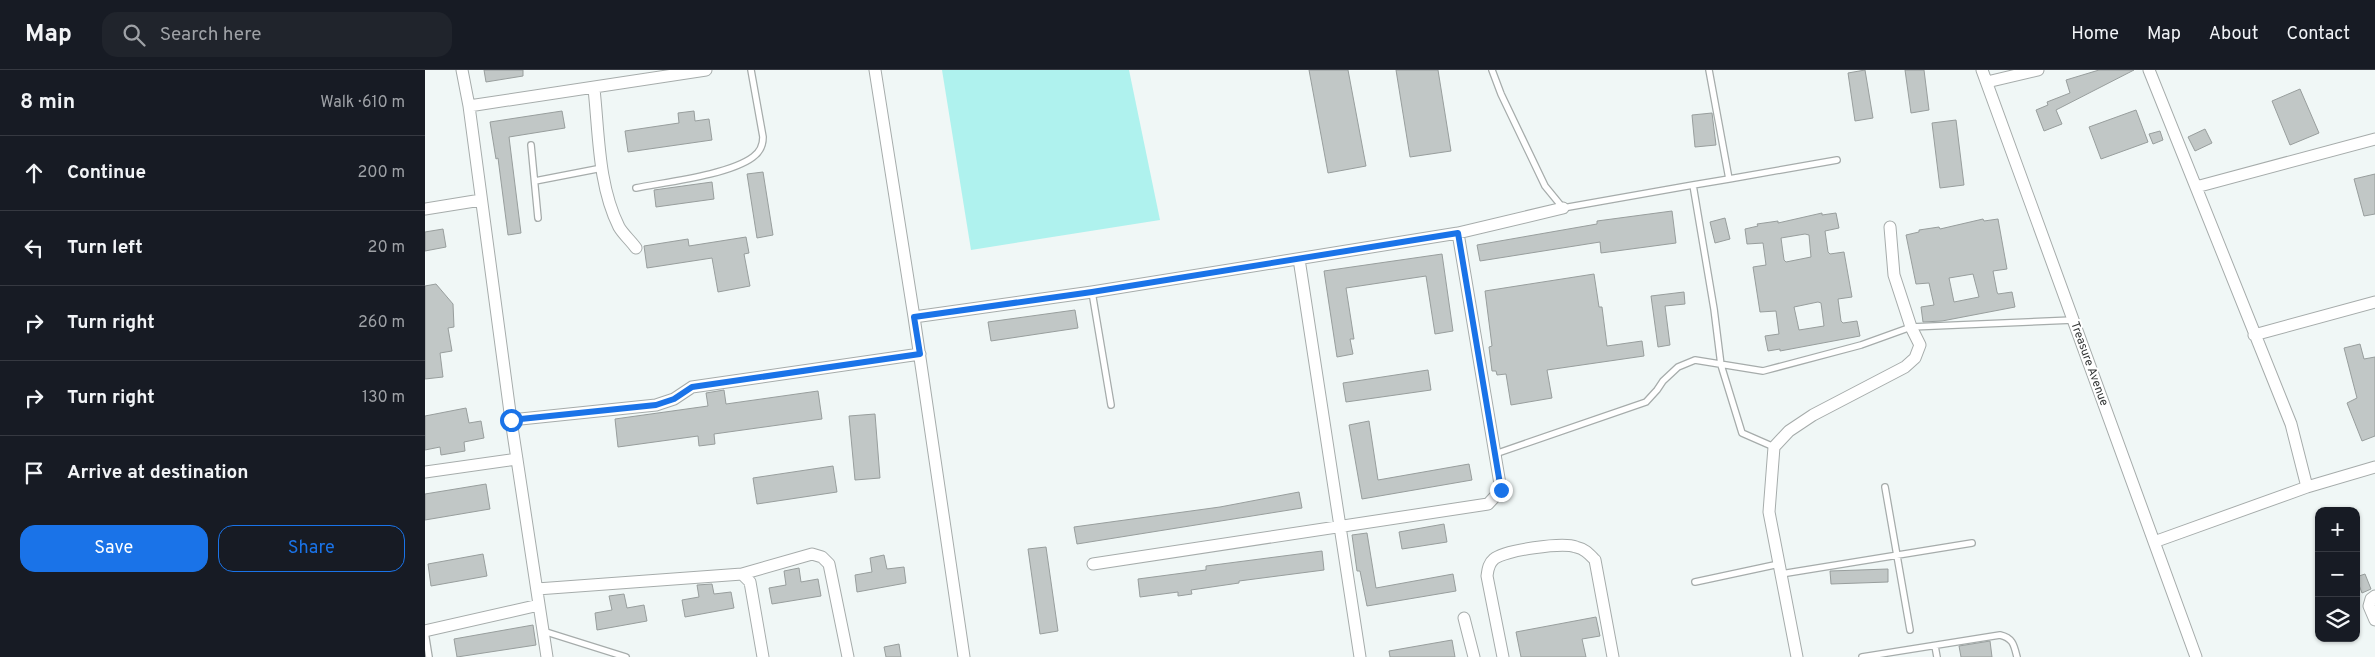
<!DOCTYPE html>
<html lang="en">
<head>
<meta charset="utf-8">
<style>
	:root { --surface:#171b24; --page:#20242c; --text:#f1f3f6; --muted:#9ea1a6; --line:#363941; --accent:#1a73e8 }
	body { margin:0; font-family:Overpass,sans-serif; background:var(--page); color:var(--text) }
	.controls { position:absolute; right:15px; bottom:15px; display:grid; overflow:hidden; border-radius:10px; box-shadow:0 1px 4px #0004 }
	.controls button { width:45px; height:45px; display:grid; place-items:center; padding:0; border:0; border-bottom:1px solid var(--line); background:var(--surface); color:var(--text); font:25px sans-serif }
	.stop { position:absolute; width:15px; height:15px; margin:-11px; border:4px solid #1a73e8; border-radius:50%; background:#fff }
	.stop.end { background:#1a73e8; border-color:#fff; box-shadow:0 1px 5px #0008 }
	.list { margin:0; padding:0; list-style:none }
	h2 { display:flex; justify-content:space-between; align-items:center; height:65px; margin:0; padding:0 20px; font-size:21px }
	h2 small { font-size:16px; font-weight:400; color:var(--muted) }
	.list li { display:grid; grid-template-columns:32px 1fr auto; gap:15px; align-items:center; box-sizing:border-box; height:75px; padding:0 20px; border-top:1px solid var(--line) }
	.list b { display:block; font-size:19px; white-space:nowrap }
	.list em { font-size:16px; font-style:normal; color:var(--muted) }
	.actions { display:flex; gap:10px; padding:15px 20px }
	.actions a { flex:1; padding:11px 0; border:1px solid var(--accent); border-radius:15px; text-align:center; font-size:18px; color:var(--accent) }
	.actions .main { background:var(--accent); color:#fff }
	.icon { flex:none; width:28px; height:28px; fill:none; stroke:currentColor; stroke-width:2; stroke-linecap:round; stroke-linejoin:round }
	.map { position:relative; flex:none; width:1950px; height:587px; overflow:hidden }
	header { display:flex; align-items:center; gap:30px; box-sizing:border-box; height:70px; padding:0 25px; background:var(--surface); border-bottom:1px solid var(--line) }
	header strong { font-size:24px }
	nav { display:flex; gap:28px; margin-inline-start:auto; font-size:18px }
	.search { width:350px; height:45px; background:var(--page); display:flex; align-items:center; gap:12px; box-sizing:border-box; padding:0 18px; border-radius:15px; color:var(--muted); font-size:19px }
	main { display:flex }
	aside { flex:1; background:var(--surface) }
	.map>svg:first-child { display:block }
	.green { fill:#aff2ee }
	.building { fill:#c1c7c6; stroke:#989e9d; fill-rule:evenodd }
	.lines { fill:none; stroke-linecap:round; stroke-linejoin:round }
	.service-casing { stroke:#a6acab; stroke-width:8 }
	.minor-casing { stroke:#a6acab; stroke-width:13 }
	.service { stroke:#fff; stroke-width:5.5 }
	.minor { stroke:#fff; stroke-width:11 }
	.route { stroke:#1a73e8; stroke-width:6 }
	.labels { text-anchor:middle; dominant-baseline:central; stroke-width:4; stroke-linejoin:round; paint-order:stroke }
	.street-label { font-size:12px; fill:#343737; stroke:#fff }
</style>
</head>
<body>
<header>
<strong>Map</strong>
<div class="search"><svg class="icon" aria-label="search" viewBox="0 0 24 24"><circle cx="10" cy="10" r="6"/><path d="M15 15l6 6"/></svg>Search here</div>
<nav><a>Home</a><a>Map</a><a>About</a><a>Contact</a></nav>
</header>
<main>
<aside>
<h2>8 min<small>Walk · 610 m</small></h2>
<ul class="list">
<li><svg class="icon" aria-label="ahead" viewBox="0 0 24 24"><path d="M12 20V5M6 11l6-6 6 6"/></svg><div><b>Continue</b></div><em>200 m</em></li>
<li><svg class="icon" aria-label="left" viewBox="0 0 24 24"><path d="M17 20v-9H6M10 6l-5 5 5 5"/></svg><div><b>Turn left</b></div><em>20 m</em></li>
<li><svg class="icon" aria-label="right" viewBox="0 0 24 24"><path d="M7 20v-9h11M14 6l5 5-5 5"/></svg><div><b>Turn right</b></div><em>260 m</em></li>
<li><svg class="icon" aria-label="right" viewBox="0 0 24 24"><path d="M7 20v-9h11M14 6l5 5-5 5"/></svg><div><b>Turn right</b></div><em>130 m</em></li>
<li><svg class="icon" aria-label="arrive" viewBox="0 0 24 24"><path d="M6 21V4h12l-3 4 3 4H6"/></svg><div><b>Arrive at destination</b></div></li>
</ul>
<div class="actions"><a class="main">Save</a><a>Share</a></div>
</aside>
<div class="map">
<svg width="1950" height="587" viewBox="0 0 1950 587">
	<rect width="100%" height="100%" fill="#f0f7f6"/>
	<path class="green" d="M517,0H704L735,150L546,180Z"/>
	<path class="building" d="M59,0H98V6L61,12Z
		M884,0H923L941,96L903,103Z
		M971,0H1013L1026,81L985,87Z
		M1440,0L1448,48L1430,51L1423,3Z
		M1480,0H1499L1504,40L1486,43Z
		M1674,0H1709L1631,40L1637,54L1619,61L1611,40L1623,35L1622,32L1645,23L1641,10Z
		M1875,19L1894,63L1865,75L1847,31Z
		M1711,40L1723,72L1676,89L1664,57Z
		M137,41L140,58L84,67L96,163L83,165L73,88L71,89L65,52Z
		M269,41L270,51L284,49L287,70L203,82L200,61L254,53L253,43Z
		M1287,43L1291,75L1270,77L1267,45Z
		M1531,50L1539,115L1515,118L1507,53Z
		M1780,59L1787,73L1770,81L1763,67Z
		M1735,61L1738,70L1728,74L1724,64Z
		M338,102L348,165L332,168L322,104Z
		M1950,104V144L1939,146L1929,109Z
		M287,112L289,129L231,137L229,120Z
		M1247,141L1251,173L1176,183L1175,172L1055,191L1052,175L1172,154V151Z
		M1397,143V145L1411,143L1414,158L1400,161L1403,182L1405,184L1419,182L1427,227L1413,229L1416,251L1418,253L1432,251L1435,266L1355,281V279L1343,281L1340,266L1354,264L1351,241L1335,242L1328,197L1341,195L1338,173L1322,174L1320,159L1333,156L1332,154L1353,151V153ZM1380,164L1384,165L1386,187L1361,192L1359,190L1356,168ZM1393,232L1396,233L1399,256L1374,260L1369,237Z
		M1300,148L1305,169L1290,173L1285,152Z
		M1558,149L1559,151L1573,149L1582,199L1568,201L1572,222L1573,224L1587,222L1590,237L1517,251L1498,252L1496,237L1509,235L1504,213L1491,214L1481,165L1494,162V160L1514,157L1515,159ZM1548,204L1554,227L1529,232L1524,208Z
		M18,159L21,177L0,181V162Z
		M321,167L324,183L319,184L325,216L293,222L287,188L222,198L219,176L263,169L264,176Z
		M1017,184L1028,261L1010,264L1001,206L921,218L929,269H925L928,284L912,287L899,201Z
		M1169,204L1174,237H1177L1182,276L1217,271L1219,286L1122,300L1127,328L1086,335L1081,304L1072,305L1071,301H1067L1064,277L1067,276L1060,221Z
		M11,214L28,234L29,257L23,258L27,281L15,283L18,307L0,309V216Z
		M1259,222L1260,234L1240,236L1245,275L1233,277L1226,226Z
		M650,240L653,258L566,271L563,252Z
		M1935,274L1939,289L1950,287V366L1937,371L1922,333L1932,328L1919,278Z
		M1003,300L1006,320L921,332L918,313Z
		M299,320L301,334L393,321L397,349L289,364L290,374L274,376L273,366L193,377L190,349L283,336L281,323Z
		M41,338L44,353L56,351L59,368L39,372L40,381L16,385L15,377L0,380V346Z
		M450,344L455,408L430,410L424,346Z
		M944,351L953,410L1044,394L1047,410L937,429L924,355Z
		M408,396L412,422L332,434L328,408Z
		M61,414L65,439L0,450V424Z
		M874,422L877,438L652,474L649,457L795,437Z
		M1019,454L1022,472L977,479L974,462Z
		M942,463L951,518L1028,504L1031,521L942,536L935,501H932L927,465Z
		M621,477L633,561L615,564L603,479Z
		M897,481L899,500L814,511V513L766,520L767,524L753,526V522L715,527L713,509L781,500V496Z
		M58,484L62,506L6,516L3,494Z
		M459,485L462,499L479,497L481,513L432,522L430,505L447,502L445,488Z
		M374,498L376,512L393,509L396,526L347,534L344,518L361,515L359,501Z
		M1463,499V512L1406,514L1405,501Z
		M1940,504L1946,519L1937,523L1931,507Z
		M287,514L289,524L306,522L309,538L260,547L257,530L274,527L272,515Z
		M199,524L202,538L219,535L222,551L172,560L170,543L187,540L184,526Z
		M1171,547L1175,566L1157,569L1161,587H1096L1091,562Z
		M108,555L111,575L32,587L29,569Z
		M1027,570L1030,587H965L964,581Z
		M1565,571L1567,587H1536L1534,576Z
		M474,574L476,587H461L459,577Z"/>
	<g class="lines">
		<g class="service-casing">
			<path id="service" d="M1067,0L1076,24L1120,116L1138,138L1268,115
				M1284,0L1304,109L1412,90
				M106,75L113,148
				M1304,109L1268,115L1289,239L1296,295L1317,363L1349,377
				M110,111L177,98
				M211,118C241,112 304,105 328,87C335,82 338,75 338,67L326,0
				M667,222L686,335
				M1070,384L1221,332L1232,320L1238,311L1253,297L1270,290L1338,301L1436,275L1486,257L1648,250
				M1460,417L1485,560
				M1356,504L1547,473
				M1270,512L1354,494
				M118,561L201,587
				M0,562L4,587
				M1510,576L1512,587
				M1437,587L1575,565C1588,568 1589,575 1592,587"/>
		</g>
		<g class="minor-casing">
			<path id="minor" d="M37,0L44,36L86,350L122,587
				M450,0L489,247L539,587
				M1557,0L1771,587
				M1724,0L1866,354L1882,417
				M1562,12L1613,0
				M169,19C174,64 173,115 194,157C198,164 206,171 211,178
				M44,36L281,0
				M1771,117L1950,69
				M0,139L56,130
				M874,189L935,587
				M489,247L667,222L1033,163L1138,138
				M1829,265L1950,232
				M86,350L231,335L249,329L267,317L495,284
				M0,402L92,389
				M1729,472L1882,417L1950,397
				M668,494L1063,434L1076,420L1033,163
				M317,504L387,484L397,487L404,494L423,587
				M112,519L317,504L325,512L338,587
				M1950,526L1946,529L1944,536L1950,550
				M1039,548L1049,587
				M0,561L114,535
				M1078,587L1062,506C1063,500 1063,494 1069,489C1079,480 1138,472 1151,477C1160,479 1164,484 1170,490L1188,587
				M1372,587L1344,442L1349,377L1364,361L1388,345L1480,297L1490,288L1495,275L1486,257L1469,205L1465,157"/>
		</g>
		<use href="#service" class="service"/>
		<use href="#minor" class="minor"/>
	</g>
	<g class="lines">
		<path class="route" d="M86,350L231,335L249,329L267,317L495,284L489,247L667,222L1033,163L1076,420"/>
	</g>
	<g class="labels">
		<g class="street-label">
			<text transform="translate(1664 294) rotate(70)">Treasure Avenue</text>
		</g>
	</g>
</svg>
<div class="controls">
<button>+</button>
<button>−</button>
<button><svg class="icon" aria-label="layers" viewBox="0 0 24 24"><path d="M12 4l9 5-9 5-9-5zM3 14l9 5 9-5"/></svg></button>
</div>
<div class="stop" style="left:86px;top:350px"></div>
<div class="stop end" style="left:1076px;top:420px"></div>
</div>
</main>
</body>
</html>
